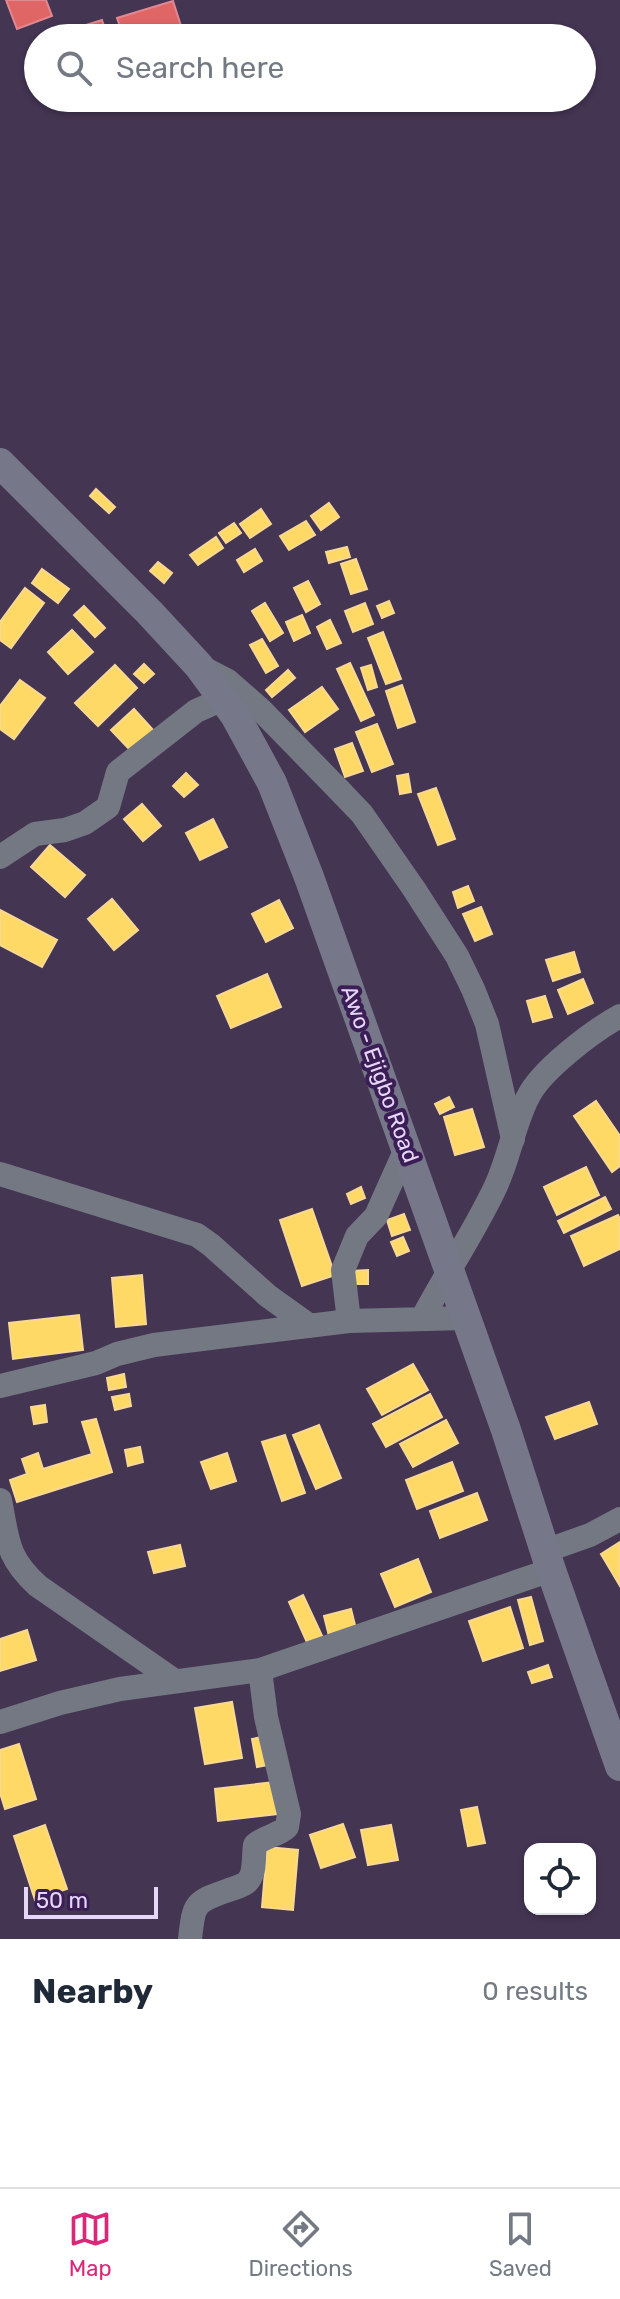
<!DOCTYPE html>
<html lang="en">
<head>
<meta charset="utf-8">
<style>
	:root { --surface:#fff; --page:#f6f6f7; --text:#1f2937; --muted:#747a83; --line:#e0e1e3; --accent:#db2777 }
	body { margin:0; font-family:Rubik,sans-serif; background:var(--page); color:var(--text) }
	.controls { position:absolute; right:24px; bottom:24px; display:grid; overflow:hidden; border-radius:16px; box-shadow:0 2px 6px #0004 }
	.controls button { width:72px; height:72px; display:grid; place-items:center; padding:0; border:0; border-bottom:2px solid var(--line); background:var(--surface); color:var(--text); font:40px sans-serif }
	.scale { position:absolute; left:24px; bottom:20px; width:134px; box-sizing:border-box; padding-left:8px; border:4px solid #e6d7f9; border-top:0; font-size:22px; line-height:28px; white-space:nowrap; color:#e6d7f9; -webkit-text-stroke:6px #3b1e55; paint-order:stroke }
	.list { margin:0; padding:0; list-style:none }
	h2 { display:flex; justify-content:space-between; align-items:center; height:104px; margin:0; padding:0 32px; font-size:34px }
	h2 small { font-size:26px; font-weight:400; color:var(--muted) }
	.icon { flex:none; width:44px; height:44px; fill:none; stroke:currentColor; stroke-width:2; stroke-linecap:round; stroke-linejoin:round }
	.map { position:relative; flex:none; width:620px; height:1939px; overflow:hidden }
	.search { position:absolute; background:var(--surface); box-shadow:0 2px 6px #0004; left:24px; right:24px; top:24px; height:88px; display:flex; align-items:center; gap:20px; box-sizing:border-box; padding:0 28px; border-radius:44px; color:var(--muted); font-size:30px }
	.sheet { height:248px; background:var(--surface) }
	nav { display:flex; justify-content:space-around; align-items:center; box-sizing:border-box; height:112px; border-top:2px solid var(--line); background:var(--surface); font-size:22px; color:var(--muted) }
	nav a { display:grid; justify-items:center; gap:4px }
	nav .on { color:var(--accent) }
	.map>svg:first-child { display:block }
	.homes { fill:#ffd966; stroke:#f8d892; stroke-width:2 }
	.shops { fill:#e06666; stroke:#e28892; stroke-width:2 }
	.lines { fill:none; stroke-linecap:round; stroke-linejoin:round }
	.minor { stroke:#737883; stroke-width:24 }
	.major { stroke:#76788a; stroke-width:30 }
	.labels { text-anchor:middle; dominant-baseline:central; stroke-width:8; stroke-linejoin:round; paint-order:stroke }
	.street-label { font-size:22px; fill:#e6d7f9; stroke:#3b1e55 }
</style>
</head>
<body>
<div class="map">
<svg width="620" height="1939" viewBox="0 0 620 1939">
	<rect width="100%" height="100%" fill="#443553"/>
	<path class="homes" d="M96,489L115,507L109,513L90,496Z
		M329,503L339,517L321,530L311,516Z
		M261,509L271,524L250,538L240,524Z
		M306,521L315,535L289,550L280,536Z
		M234,523L241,533L226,543L219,533Z
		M216,537L223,548L198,565L190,555Z
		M347,547L350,557L329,563L326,552Z
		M255,549L262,561L244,572L237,560Z
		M356,559L367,589L351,594L341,564Z
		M158,562L172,573L164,583L150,571Z
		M42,569L69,589L58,603L32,583Z
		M308,581L320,604L306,612L294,588Z
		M25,588L44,603L11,648L0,640V622Z
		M389,601L394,613L382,618L377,606Z
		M265,603L283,633L270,641L252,611Z
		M365,603L373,624L353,632L345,611Z
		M84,606L105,628L95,637L74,615Z
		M302,615L310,633L294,641L286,622Z
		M330,620L341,643L327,649L317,627Z
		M72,630L93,652L68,674L48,652Z
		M383,632L401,679L386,684L368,638Z
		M262,639L278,666L266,673L250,645Z
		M350,663L374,715L361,721L337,669Z
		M144,664L154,674L144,683L134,674Z
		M115,665L137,688L98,726L75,703Z
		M371,665L377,687L368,690L361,668Z
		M288,670L295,678L272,697L266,690Z
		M20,680L45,698L14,739L0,729V706Z
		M402,685L415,722L398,728L386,691Z
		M322,687L338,709L305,732L289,710Z
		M134,709L154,731L132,752L111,730Z
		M377,724L393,764L372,772L356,732Z
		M352,743L363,771L345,777L335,749Z
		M186,773L198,785L184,797L173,786Z
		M408,774L411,792L400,794L397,776Z
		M436,788L455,839L438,845L418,794Z
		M142,804L161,826L143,841L124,819Z
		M213,819L227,847L200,860L186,833Z
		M50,845L85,875L65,897L31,867Z
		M468,886L474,901L458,908L453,892Z
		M112,899L138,930L114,950L88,919Z
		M279,900L293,928L266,942L252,914Z
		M481,907L492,934L475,941L463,914Z
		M0,910L57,940L42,967L0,945Z
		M574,952L580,972L553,981L546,960Z
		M267,974L281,1007L231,1028L217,996Z
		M583,979L593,1003L568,1014L558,990Z
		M545,996L552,1017L533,1022L527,1001Z
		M449,1097L454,1107L440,1114L435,1104Z
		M596,1101L620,1136V1166L612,1172L574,1116Z
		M472,1109L484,1147L455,1155L444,1117Z
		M586,1167L599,1195L557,1215L544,1187Z
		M361,1187L365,1198L351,1204L347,1194Z
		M605,1197L611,1209L564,1233L558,1221Z
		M312,1209L335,1275L302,1286L280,1220Z
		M404,1214L410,1230L392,1236L387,1220Z
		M618,1215L620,1219V1249L584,1266L571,1236Z
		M403,1237L409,1251L397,1256L391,1242Z
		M368,1270V1284H350V1271Z
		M142,1275L146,1324L116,1327L112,1278Z
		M79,1315L83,1350L13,1359L9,1323Z
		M413,1364L428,1390L382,1415L367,1389Z
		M124,1374L126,1387L109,1390L107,1378Z
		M129,1394L131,1406L115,1410L112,1397Z
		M430,1394L442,1417L386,1447L373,1424Z
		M589,1402L597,1424L555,1439L546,1417Z
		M45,1405L47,1422L34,1424L31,1407Z
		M96,1419L112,1472L17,1502L10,1480L27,1474L22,1459L38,1453L43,1469L92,1454L82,1422Z
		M446,1420L458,1443L413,1467L400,1444Z
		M319,1425L341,1478L316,1489L293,1435Z
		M285,1435L305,1493L282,1501L262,1442Z
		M140,1447L143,1462L128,1466L125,1450Z
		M227,1453L236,1481L211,1489L201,1462Z
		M452,1462L463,1491L417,1509L406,1480Z
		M477,1493L487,1520L440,1538L430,1511Z
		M620,1542V1586L601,1554Z
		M180,1545L185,1566L154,1573L148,1552Z
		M418,1559L431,1592L395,1607L381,1574Z
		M303,1595L324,1640L309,1647L289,1602Z
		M531,1597L543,1641L530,1645L518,1600Z
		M510,1607L523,1648L483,1661L469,1621Z
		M351,1609L356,1629L329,1636L324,1616Z
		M27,1630L36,1660L0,1671V1639Z
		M548,1665L552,1677L532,1683L528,1672Z
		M232,1702L242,1758L205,1764L195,1708Z
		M267,1736L273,1764L257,1767L252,1739Z
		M19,1744L36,1799L5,1809L0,1793V1750Z
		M274,1782L277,1814L218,1821L215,1789Z
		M477,1807L485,1843L468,1846L461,1810Z
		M343,1824L355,1857L321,1868L310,1835Z
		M45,1825L67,1889L35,1900L14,1836Z
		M391,1825L398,1860L368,1865L361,1830Z
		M267,1847L298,1850L293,1910L262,1907Z"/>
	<path class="shops" d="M6,0H46L52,16L17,29Z
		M173,1L183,32L162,38H124L117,18Z
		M102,20L108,38H76L73,29Z"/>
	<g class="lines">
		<path class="minor" d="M201,667L228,681L260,709L340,791L362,814L414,889L457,956L473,989L487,1024L513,1139
			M0,857L35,834L65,830L85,823L108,807L118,772L196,711L223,699
			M0,1174L197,1235L211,1245L268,1296L310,1326
			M422,1319C445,1275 473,1234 494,1190C509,1160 513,1126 528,1097C541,1070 593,1031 620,1016
			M349,1321L343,1270L357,1236L376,1216L406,1149
			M0,1386L96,1363L117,1354L154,1345L349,1321L466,1318
			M0,1500C8,1540 6,1557 38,1586L175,1681
			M545,1551L590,1535L620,1519
			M0,1722L60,1703L120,1689L260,1670L551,1570
			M190,1939C194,1903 194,1902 229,1890C234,1888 243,1886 247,1882C256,1874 253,1856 255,1845C265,1836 277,1836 287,1827L289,1814L266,1717L260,1670"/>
		<path class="major" d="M0,463L149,612L199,666L235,715L272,783L309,877L406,1149L506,1430L551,1570L620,1766"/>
	</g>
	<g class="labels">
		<g class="street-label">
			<text transform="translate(380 1074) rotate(70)">Awo - Ejigbo Road</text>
		</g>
	</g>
</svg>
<div class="controls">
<button><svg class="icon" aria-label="locate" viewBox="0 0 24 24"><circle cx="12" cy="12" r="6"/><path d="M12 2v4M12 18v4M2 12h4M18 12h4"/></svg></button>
</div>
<div class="scale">50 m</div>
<div class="search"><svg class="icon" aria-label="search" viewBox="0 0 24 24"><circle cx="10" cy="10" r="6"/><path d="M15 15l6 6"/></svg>Search here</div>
</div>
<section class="sheet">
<h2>Nearby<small>0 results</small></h2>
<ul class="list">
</ul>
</section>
<nav>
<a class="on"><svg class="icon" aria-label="map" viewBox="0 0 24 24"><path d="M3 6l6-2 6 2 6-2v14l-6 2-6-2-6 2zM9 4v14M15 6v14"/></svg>Map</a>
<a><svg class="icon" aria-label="directions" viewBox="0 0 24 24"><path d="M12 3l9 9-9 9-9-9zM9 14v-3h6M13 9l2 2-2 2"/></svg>Directions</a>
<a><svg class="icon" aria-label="saved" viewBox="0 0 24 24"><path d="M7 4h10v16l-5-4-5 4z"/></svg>Saved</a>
</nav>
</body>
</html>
